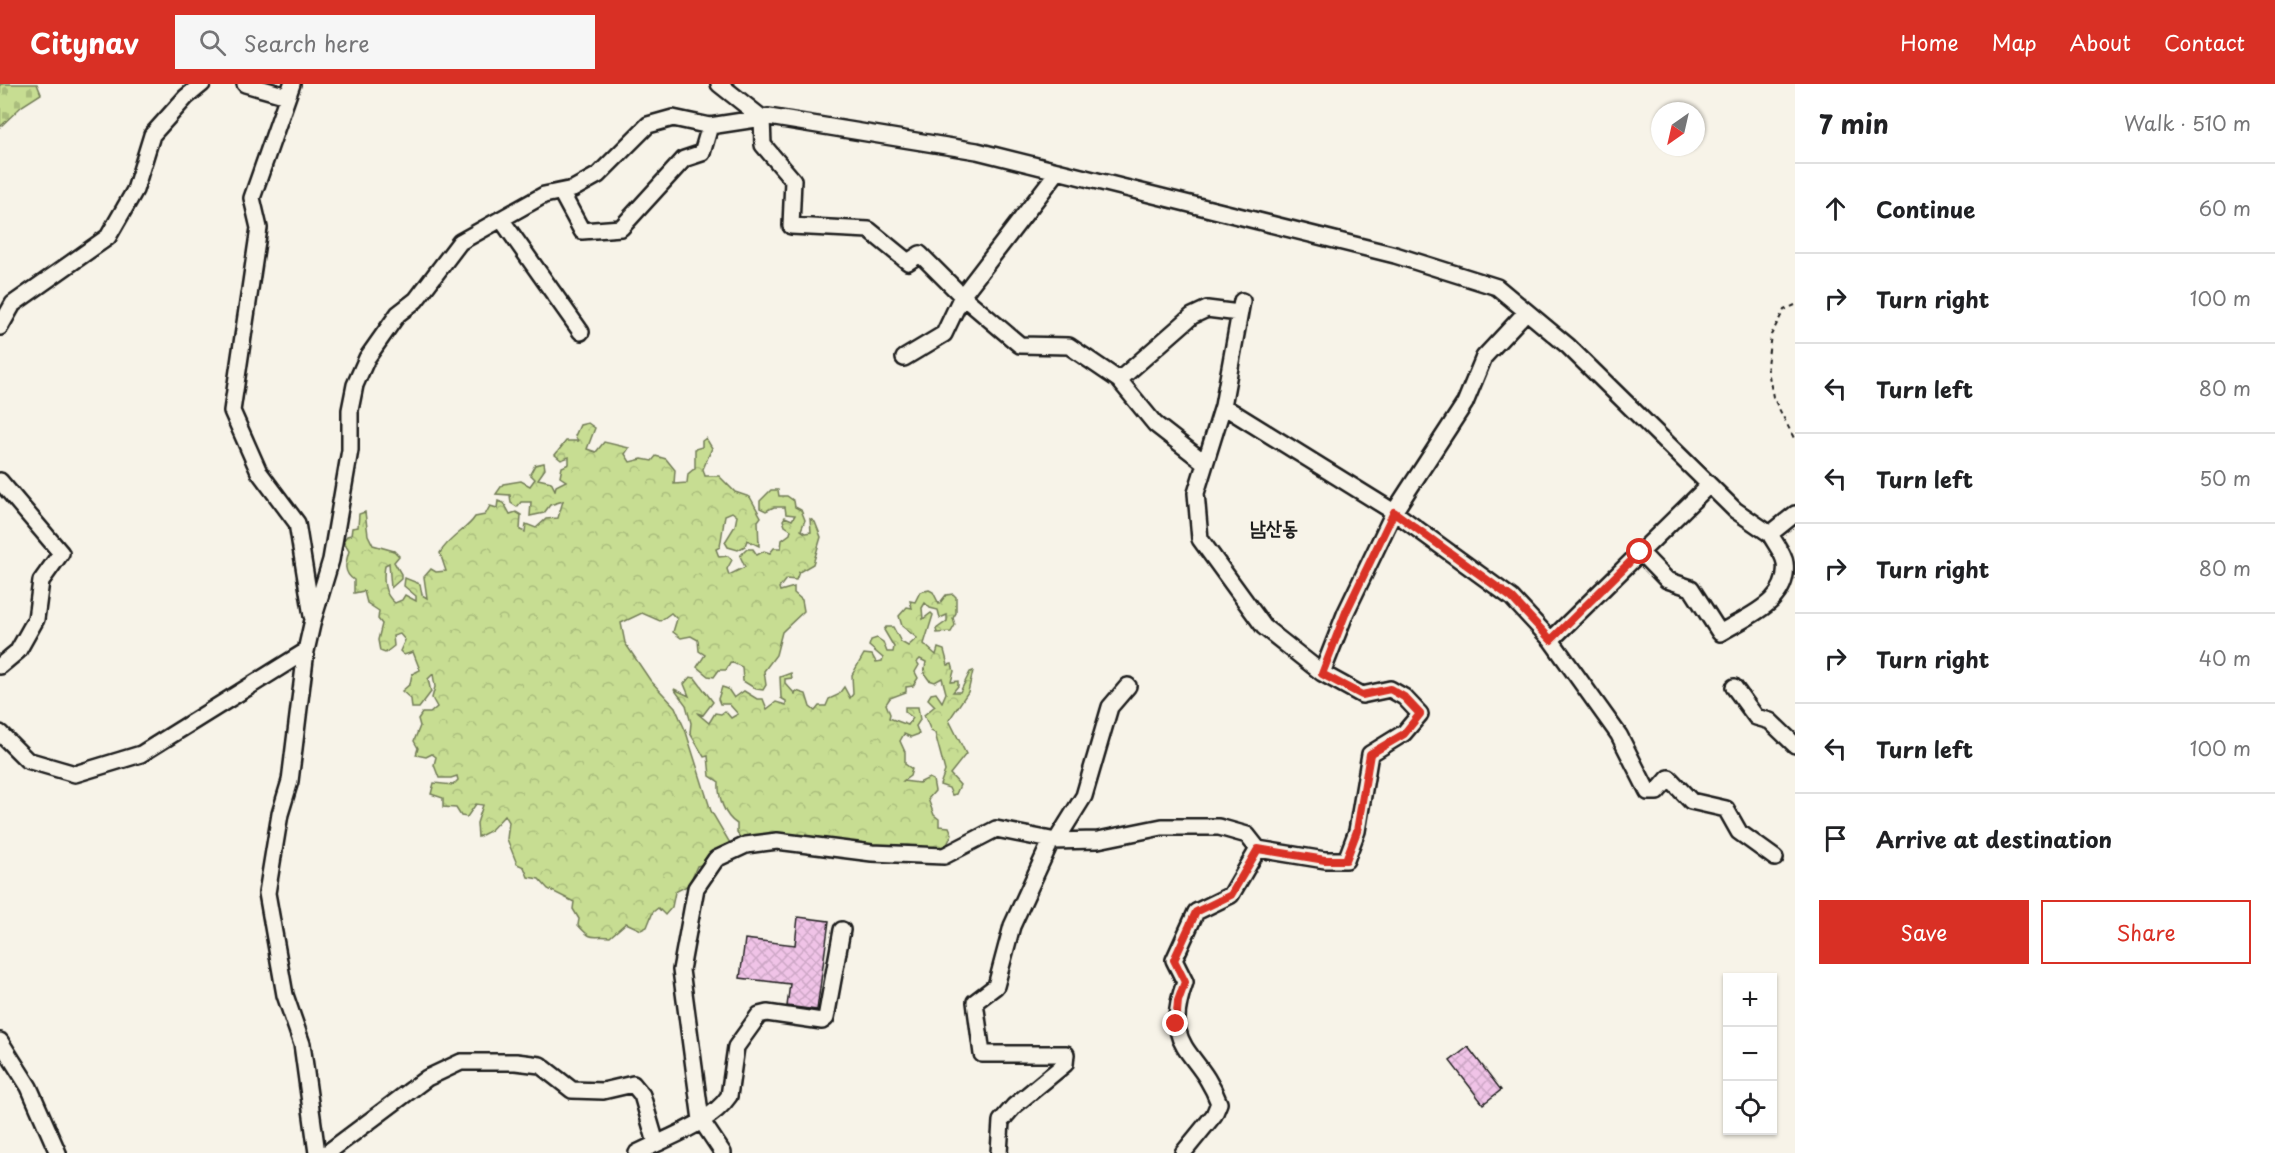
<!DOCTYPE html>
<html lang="en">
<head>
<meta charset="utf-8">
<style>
	:root { --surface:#fff; --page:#f6f6f6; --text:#202124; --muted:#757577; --line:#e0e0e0; --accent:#d93025 }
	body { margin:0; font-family:"Playpen Sans","Poor Story",sans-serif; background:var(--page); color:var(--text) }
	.controls { position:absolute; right:18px; bottom:18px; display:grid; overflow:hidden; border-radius:0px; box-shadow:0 2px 4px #0004 }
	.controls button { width:54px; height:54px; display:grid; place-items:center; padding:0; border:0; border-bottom:2px solid var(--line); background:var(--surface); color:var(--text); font:30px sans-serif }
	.compass { position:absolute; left:1651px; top:18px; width:54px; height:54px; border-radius:50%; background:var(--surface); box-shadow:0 2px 4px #0004; rotate:214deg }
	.stop { position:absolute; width:18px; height:18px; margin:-14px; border:4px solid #d93025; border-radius:50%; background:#fff }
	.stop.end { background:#d93025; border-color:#fff; box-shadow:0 2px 6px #0008 }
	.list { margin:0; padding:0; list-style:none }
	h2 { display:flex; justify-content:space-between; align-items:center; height:78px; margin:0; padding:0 24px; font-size:26px }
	h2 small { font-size:20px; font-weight:400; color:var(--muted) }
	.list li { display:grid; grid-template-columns:39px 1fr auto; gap:18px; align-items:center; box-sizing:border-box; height:90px; padding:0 24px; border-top:2px solid var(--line) }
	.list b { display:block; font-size:22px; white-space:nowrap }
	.list em { font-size:20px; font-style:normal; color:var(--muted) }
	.actions { display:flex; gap:12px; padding:18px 24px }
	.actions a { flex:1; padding:14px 0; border:2px solid var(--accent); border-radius:0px; text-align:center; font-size:21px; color:var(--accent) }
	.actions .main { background:var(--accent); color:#fff }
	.icon { flex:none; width:33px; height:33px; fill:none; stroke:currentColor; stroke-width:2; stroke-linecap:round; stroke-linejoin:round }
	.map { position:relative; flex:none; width:1795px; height:1069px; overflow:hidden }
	header { display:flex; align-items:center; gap:36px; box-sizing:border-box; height:84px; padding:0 30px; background:var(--accent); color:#fff }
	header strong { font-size:28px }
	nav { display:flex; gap:33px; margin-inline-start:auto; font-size:21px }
	.search { width:420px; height:54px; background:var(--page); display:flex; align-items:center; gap:15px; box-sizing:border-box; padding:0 21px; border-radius:0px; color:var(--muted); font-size:22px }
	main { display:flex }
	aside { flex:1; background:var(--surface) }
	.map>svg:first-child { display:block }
	.forest { fill:url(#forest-crowns); stroke:#727c57; stroke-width:1.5 }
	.cemetery { fill:url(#cemetery-stones); stroke:#727c57; stroke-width:1.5 }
	.building { fill:url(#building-cross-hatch); stroke:#1c1c1c; stroke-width:1.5 }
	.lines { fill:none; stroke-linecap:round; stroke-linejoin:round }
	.minor-casing { stroke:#1c1c1c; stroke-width:20 }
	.path { stroke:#1c1c1c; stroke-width:2; stroke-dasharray:4.5 4.5; stroke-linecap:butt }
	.minor { stroke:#f7f3e8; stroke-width:15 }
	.route { stroke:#d93025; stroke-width:8 }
	.labels { text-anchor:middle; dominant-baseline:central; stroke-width:6; stroke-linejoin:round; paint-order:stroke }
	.quarter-label { font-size:20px; font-weight:bold; fill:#1c1c1c; stroke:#f7f3e8 }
</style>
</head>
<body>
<header>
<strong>Citynav</strong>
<div class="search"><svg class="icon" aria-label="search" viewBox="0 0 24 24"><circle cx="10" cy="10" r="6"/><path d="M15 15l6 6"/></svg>Search here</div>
<nav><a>Home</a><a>Map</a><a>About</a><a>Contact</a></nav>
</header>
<main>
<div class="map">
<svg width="1795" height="1069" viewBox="0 0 1795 1069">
	<defs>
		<pattern id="forest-crowns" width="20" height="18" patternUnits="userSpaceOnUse" patternTransform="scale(1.5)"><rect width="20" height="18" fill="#c7dd92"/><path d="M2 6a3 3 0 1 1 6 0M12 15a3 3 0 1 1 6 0" fill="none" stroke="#aabd7d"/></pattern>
		<pattern id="cemetery-stones" width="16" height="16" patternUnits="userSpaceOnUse" patternTransform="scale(1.5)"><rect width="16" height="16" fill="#c7dd92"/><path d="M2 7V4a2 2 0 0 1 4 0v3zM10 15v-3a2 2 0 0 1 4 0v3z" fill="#aabd7d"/></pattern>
		<pattern id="building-cross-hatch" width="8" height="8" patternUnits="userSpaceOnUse" patternTransform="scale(1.5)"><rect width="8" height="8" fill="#f0c3e7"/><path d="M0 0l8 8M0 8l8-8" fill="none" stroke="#cda7c6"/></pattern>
	</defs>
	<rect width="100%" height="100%" fill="#f7f3e8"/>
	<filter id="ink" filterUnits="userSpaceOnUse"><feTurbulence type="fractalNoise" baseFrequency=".0167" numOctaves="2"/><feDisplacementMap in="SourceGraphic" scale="12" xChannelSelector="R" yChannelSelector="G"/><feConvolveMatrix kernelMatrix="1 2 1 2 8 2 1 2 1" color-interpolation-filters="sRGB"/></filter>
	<g filter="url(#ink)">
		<path class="forest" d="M588,339L595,344L587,365L596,368L604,358L629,364L625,370L630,378L642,375L652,377L656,372L666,375L675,386L674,400L687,399L688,390L695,384V365L702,363V357L706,354L712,364L703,385L705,392H719L735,408L750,413L761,433L758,437L759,462L747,456L745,462L738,466L728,463L725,458L735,442L737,432L732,428L725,431L720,463L716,465L719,473L728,472L732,476L727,485L729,491L745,483L740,472L747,465H753L757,471L764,467L770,469L774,464H781L782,456L790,450L791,446L785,442L783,436L785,433L792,436L795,431L786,430L785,423H774L766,427L760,424V417L771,406H778L779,412H787L794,417L795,423L801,426L805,436L801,446L805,449L811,448L810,435L815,438L821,453L813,480L799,488L796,496L786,495L779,504L780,507L794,503V509L802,516L804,527L782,548L776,571L764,587L766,601L763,606L756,605L743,597L742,583L731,578L726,586H719L714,593L708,592L697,583L705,571L699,567L698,556L691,552L681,554L673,548L677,535L671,529L660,537L642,529L621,539L625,559L650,596L675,623L686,648L711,727L730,759L709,779L697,782L689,801L675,808L672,823L665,831L658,824L653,828L647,843L641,846L626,839L610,853C591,851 593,858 578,841L579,835L573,825L574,818L548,805L539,795L528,793L524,783L517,780L507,755L509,738L505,731L490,747L478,753L477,739L483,721L476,720L467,733L461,732L456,724L443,723V714L431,710L434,699L453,701L458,696L457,692L451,694H439L434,681L436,673L432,670L426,673L416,671L418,664L414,657L420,642L418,635L422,629H430L437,623L432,614L435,603L433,590L428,595L431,608L419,624H412L411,615L402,607L410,600L412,590L420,586L413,568L404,571L400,567L405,556L400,550L393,552L394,562L385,569L380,567L378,556L382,540L378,535L379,527L367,519L364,507L354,509V496C342,488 346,478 349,467L343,457L347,452L351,451L352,444L358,443L359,430L365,428L368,451L373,461L394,467L399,472L394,478L401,490V495L391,504L389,479L385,481C383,495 383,510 395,519L402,516L405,511L416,517V512L404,502L405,494L420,500L422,511L427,514L424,493L431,485L436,488L446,487L440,469C450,452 467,446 475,433L485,431L490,422L497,424L498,417L504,419L510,430L516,428L521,431L520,446L525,448L526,440L536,444L546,435L558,434L563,417L550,421L544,429L530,432L531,418H521L517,423L511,419L510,411L496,410L503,400L521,397L530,402L535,395L530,390L535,381L544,379L545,385L538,395L551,398L555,406L556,402L566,397L560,393L562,383L569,380V373L561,376L555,371L566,357H578L575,352L580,341Z
			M929,506L933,508L939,520L946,511L953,510L956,513V529L953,534L955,541L951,548L937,549L936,545L947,537V531L940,534L938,526L930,524L925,519L922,524L923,535L931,529L933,531L924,560L936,571L938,564L944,566L948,581L952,580L954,587L951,598L958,597V602L953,608H960L970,588L973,587L968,608L949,636L966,670L950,690L960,701L956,710L952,711L949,704L940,701L945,687L935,649L931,647L924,631L935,622L928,615L931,610L936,609L942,618L946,609L942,594L935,598L929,596L924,589L926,578L920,575L917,578L919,581L915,588L918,594L913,602L906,603V608L890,614L886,620L890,630L889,634L908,641L913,634L905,628V623H918L920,636L916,642L919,650L911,653L904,650L900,657L905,668V680L912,685L910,692L903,697L919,699L929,694L933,696L935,707L928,715L934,731L939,735V742L949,743L952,750L944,767L741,756L737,748V740C724,732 718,713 719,698L710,692L708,672L704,673L690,649L691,639L686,621L674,605L689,612L684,600L690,593L695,594L713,618L703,631L697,629L709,639L715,629L721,630L725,627L731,634L738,630L729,620H720L718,615L722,603L728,605L734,614L744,607L757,615H763L767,625L776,618L786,621V617L781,614L780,593L791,589L792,594L785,595V599L795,610L796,607L806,610L810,623L815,627L819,622H826L829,615L838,611L844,603L850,614L853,610L852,591L864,570L872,571L876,578L882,577L883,574L869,562L871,556L877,554L883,558L887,568H893L894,563L884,546L886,543H893L901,558L908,562L917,554L902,542L899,532L907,523L912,524L910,517L915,518L920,508Z"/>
		<path class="cemetery" d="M0,0H37L41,10L22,22L0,43Z"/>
		<path class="building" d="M798,833L829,837L817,926L787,922L790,900L740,894L745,855L795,861Z
			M1468,963L1501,1006L1483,1020L1450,977Z"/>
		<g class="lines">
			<g class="minor-casing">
				<path id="minor" d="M245,0L287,12
					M292,0L252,114L259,144L232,327L259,388L297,439L312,532
					M719,0L762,34L763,61L793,96L791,142L869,146L908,178L920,170L962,212L1020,261L1069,262L1119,296L1155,340L1205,379
					M561,108L582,147L621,144L684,75L702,69L710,42
					M501,135L581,248
					M0,243L13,220L108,153L135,106L152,51L186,13L202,0
					M904,274L944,250L962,212L1058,87
					M1119,296L1192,232L1207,225L1239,229
					M1223,322L1394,428L1512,514L1551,556L1619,651L1648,708H1657L1669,694L1691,717L1726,725L1739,748L1775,774
					M0,397L61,469L41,497L36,535L18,567L0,582
					M1640,468L1667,496L1691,504L1720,549C1747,532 1790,518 1785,479C1784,470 1774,458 1770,450
					M1551,556L1709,401
					M1322,589L1346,528L1394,428L1465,319L1484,273L1526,228
					M1734,603L1756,633L1770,637L1795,661
					M0,649L27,676L75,690L141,670L306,567
					M0,957L29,1003L58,1069
					M317,1069L302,960L285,911L267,809L280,730L290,697L306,567L313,536L331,476L350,366V326L355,301L367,274L398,230L416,216L460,158L544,111L573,105L598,91L648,41L673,34L710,42L769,33L977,67L1395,171L1497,203L1568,262L1735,426L1770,450L1795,430
					M327,1069L427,994L461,978H516L540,981L572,1006L603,1007L633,1000L642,1011L656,1059
					M637,1069C666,1054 710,1040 729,1012L736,963L759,931L767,929L822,937L826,934L842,846
					M723,1069L701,1036L681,886L696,804L716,775L746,761L777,757L872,769L944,772L996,745L1056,757L1084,712L1110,623L1128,602
					M999,1069L1001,1037L1014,1022L1065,980L1066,970H982L975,918L996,902L1012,842L1051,757L1098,756L1162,743H1219L1247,751L1258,765L1325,776H1346L1357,747L1370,670L1404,649L1420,630L1404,613L1390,605L1362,611L1322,589L1264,543L1200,455L1196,409L1223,322L1242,217
					M1183,1069L1214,1031L1219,1019C1199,964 1160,967 1185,898L1174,876L1196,828L1231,811L1258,765"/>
			</g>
			<path class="path" d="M1795,221L1784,226L1771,251L1767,281L1773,313L1795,356"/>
			<use href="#minor" class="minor"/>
		</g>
	</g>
	<g class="lines" filter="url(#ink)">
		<path class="route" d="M1176,940L1178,917L1185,898L1174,876L1196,828L1231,811L1258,765L1325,776H1346L1357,747L1370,670L1404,650L1420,630L1404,613L1390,605L1362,611L1322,590L1346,528L1394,428L1512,514L1551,556L1640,468"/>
	</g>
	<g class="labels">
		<g class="quarter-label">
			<text x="1274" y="443">남산동</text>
		</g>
	</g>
</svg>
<div class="controls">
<button>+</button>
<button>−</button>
<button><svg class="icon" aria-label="locate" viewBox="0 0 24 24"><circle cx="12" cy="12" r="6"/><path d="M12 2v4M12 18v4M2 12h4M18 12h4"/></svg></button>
</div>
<svg class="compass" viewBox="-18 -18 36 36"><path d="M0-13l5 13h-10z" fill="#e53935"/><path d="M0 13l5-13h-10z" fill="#757577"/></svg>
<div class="stop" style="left:1640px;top:468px"></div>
<div class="stop end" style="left:1176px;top:940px"></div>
</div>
<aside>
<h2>7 min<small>Walk · 510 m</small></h2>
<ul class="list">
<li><svg class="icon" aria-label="ahead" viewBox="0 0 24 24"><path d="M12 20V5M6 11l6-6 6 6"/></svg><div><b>Continue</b></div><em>60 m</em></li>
<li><svg class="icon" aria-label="right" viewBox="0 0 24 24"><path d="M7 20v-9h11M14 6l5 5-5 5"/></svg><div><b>Turn right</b></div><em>100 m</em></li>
<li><svg class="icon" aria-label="left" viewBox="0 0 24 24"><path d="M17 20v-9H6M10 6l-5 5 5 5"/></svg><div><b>Turn left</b></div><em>80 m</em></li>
<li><svg class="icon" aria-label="left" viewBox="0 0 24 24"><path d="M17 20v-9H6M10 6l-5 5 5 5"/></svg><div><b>Turn left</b></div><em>50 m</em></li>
<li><svg class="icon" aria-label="right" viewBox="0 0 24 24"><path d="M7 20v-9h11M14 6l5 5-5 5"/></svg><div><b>Turn right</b></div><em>80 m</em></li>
<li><svg class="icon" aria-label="right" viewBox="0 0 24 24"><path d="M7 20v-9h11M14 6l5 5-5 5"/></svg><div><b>Turn right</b></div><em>40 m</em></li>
<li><svg class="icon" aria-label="left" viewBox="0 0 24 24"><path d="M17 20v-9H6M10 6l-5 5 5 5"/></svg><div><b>Turn left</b></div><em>100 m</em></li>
<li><svg class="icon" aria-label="arrive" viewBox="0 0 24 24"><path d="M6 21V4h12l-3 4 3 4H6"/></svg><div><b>Arrive at destination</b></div></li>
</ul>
<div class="actions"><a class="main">Save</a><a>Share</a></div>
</aside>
</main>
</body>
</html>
